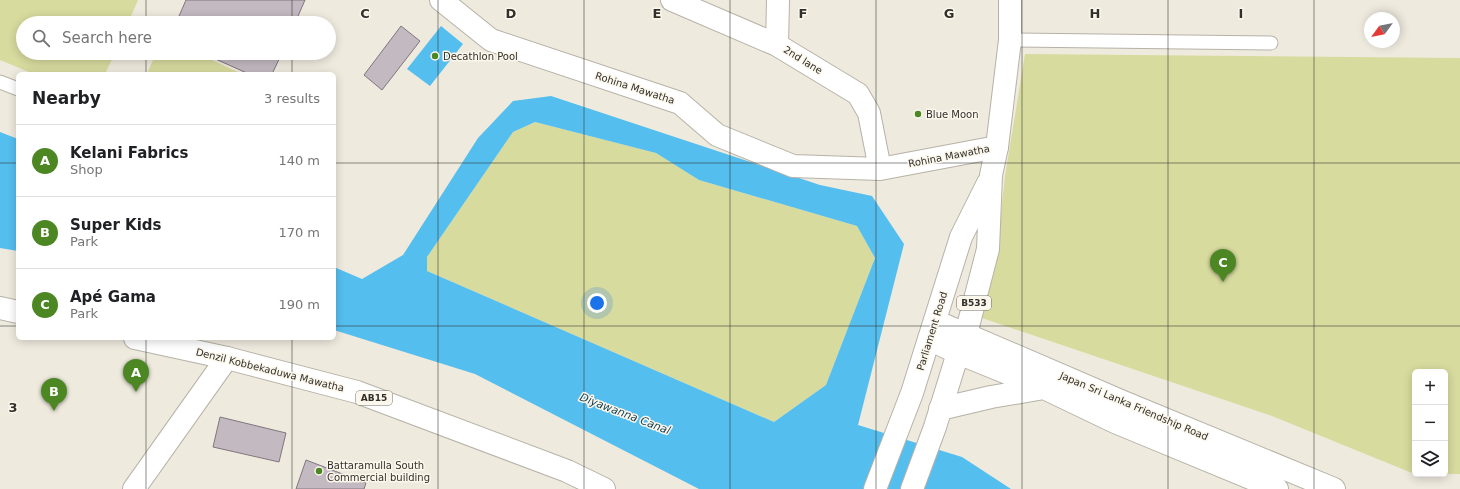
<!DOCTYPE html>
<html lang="en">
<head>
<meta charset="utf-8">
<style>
	:root { --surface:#fff; --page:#f2f2f2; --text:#202124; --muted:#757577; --line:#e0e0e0; --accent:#4c8724 }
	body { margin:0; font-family:"DejaVu Sans",sans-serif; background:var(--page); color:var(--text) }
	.controls { position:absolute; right:12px; bottom:12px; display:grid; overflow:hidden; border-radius:6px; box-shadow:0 2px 10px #0003 }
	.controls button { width:36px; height:36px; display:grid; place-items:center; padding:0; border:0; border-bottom:1px solid var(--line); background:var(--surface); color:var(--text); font:20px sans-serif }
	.compass { position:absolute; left:1364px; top:12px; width:36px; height:36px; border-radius:50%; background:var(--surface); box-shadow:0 2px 10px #0003; rotate:237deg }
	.you { position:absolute; left:597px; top:303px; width:14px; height:14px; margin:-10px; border:3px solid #fff; border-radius:50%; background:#1a73e8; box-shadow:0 0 0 6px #1a73e833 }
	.badge { display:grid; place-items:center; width:26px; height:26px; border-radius:50%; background:var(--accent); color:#fff; font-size:13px; font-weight:700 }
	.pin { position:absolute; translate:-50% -33px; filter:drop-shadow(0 1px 2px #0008) }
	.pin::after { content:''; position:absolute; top:21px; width:14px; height:12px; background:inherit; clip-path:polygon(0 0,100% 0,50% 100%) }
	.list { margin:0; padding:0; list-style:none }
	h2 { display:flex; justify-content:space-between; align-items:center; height:52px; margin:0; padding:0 16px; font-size:17px }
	h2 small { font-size:13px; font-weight:400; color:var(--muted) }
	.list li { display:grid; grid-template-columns:26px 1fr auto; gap:12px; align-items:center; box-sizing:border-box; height:72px; padding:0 16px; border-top:1px solid var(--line) }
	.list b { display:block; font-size:15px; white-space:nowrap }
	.list p { margin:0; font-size:13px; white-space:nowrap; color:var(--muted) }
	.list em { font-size:13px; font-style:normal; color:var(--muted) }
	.icon { flex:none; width:22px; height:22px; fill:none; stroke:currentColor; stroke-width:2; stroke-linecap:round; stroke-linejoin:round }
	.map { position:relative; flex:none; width:1460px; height:489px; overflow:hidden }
	.search { position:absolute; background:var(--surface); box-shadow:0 2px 10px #0003; left:16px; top:16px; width:320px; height:44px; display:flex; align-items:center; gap:10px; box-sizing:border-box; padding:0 14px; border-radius:22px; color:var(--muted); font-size:15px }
	.panel { position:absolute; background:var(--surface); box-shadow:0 2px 10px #0003; left:16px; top:72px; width:320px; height:268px; border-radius:6px }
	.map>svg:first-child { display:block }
	.green { fill:#d8db9e }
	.water { fill:#54beef; fill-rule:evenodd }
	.building { fill:#c3b9c1; stroke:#7f767e }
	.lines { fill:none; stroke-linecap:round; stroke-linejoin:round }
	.lane-casing { stroke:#b7b2a7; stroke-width:15 }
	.street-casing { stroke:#b7b2a7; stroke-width:24 }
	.secondary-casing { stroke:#b7b2a7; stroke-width:24 }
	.primary-casing { stroke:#b7b2a7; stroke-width:24 }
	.lane { stroke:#fff; stroke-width:13 }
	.street { stroke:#fff; stroke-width:22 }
	.secondary { stroke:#fff; stroke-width:22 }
	.primary { stroke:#fff; stroke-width:22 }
	.grid { fill:none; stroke:#32302b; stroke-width:1; stroke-opacity:0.55 }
	.poi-dot { fill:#4c8724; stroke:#fcf7ec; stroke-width:1.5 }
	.labels { text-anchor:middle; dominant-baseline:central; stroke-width:3; stroke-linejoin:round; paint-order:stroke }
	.shield { fill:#fcf7ec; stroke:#6f6c65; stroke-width:1 }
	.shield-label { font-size:9px; font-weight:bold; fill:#32302b }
	.poi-label { font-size:10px; fill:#32302b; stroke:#fcf7ec; text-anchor:start }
	.street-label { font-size:10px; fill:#32302b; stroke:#fcf7ec }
	.water-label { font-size:11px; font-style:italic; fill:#103f53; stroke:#fcf7ec }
	.grid-label { font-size:13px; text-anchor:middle; font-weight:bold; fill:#32302b; stroke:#fcf7ec; stroke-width:3; stroke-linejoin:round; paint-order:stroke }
</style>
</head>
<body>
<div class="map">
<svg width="1460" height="489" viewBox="0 0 1460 489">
	<rect width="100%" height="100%" fill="#efeade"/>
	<path class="green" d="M0,0H138L128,23H23V53H115L105,74H34L0,60Z
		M156,53H197L238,72L237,74H147Z
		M1025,54L1460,58V474H1445V372H1415V473H1412L1272,416L976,316L997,248L1005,176Z
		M535,122L656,153L699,180L857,226L875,258L826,385L774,422L427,271V257L513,132Z"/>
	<path class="water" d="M441,26L463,44L430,86L407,69Z
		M551,96L820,185L872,196L904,244L858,425L962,457L1011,489H699L475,374L334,330V267L362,279L403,255L478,138L513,101ZM535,122L656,153L699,180L857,226L875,258L826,385L774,422L427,271V257L513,132Z
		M0,132L18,139V251L0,248Z"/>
	<path class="building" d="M186,0H305L295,23H176Z
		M401,26L420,41L382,90L364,75Z
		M202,53H282L272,74H249Z
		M220,417L286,433L279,462L213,447Z
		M306,460L366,483L364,489H296Z"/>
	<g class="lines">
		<g class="lane-casing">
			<path id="lane" d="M1010,40L1271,43
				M0,82L18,89"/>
		</g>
		<g class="street-casing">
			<path id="street" d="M441,0L491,40L680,103L717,135L793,166L880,169L997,147
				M672,0L777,45L858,94L869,113L880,169
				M777,45L778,0
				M134,489L227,358"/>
		</g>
		<g class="secondary-casing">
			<path id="secondary" d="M935,321L1121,401L1334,489
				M929,339L958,353L1044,388L1115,422L1277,489
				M940,409L991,397L1044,388"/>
		</g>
		<g class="primary-casing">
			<path id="primary" d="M0,308L18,312
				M135,338L227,358L357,392L567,471L604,489
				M875,489L912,393L961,237L988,183
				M912,489L935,427L958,353L966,334L988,249L991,175L997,147L1010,40V0"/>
		</g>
		<use href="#lane" class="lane"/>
		<use href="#street" class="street"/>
		<use href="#secondary" class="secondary"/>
		<use href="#primary" class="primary"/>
	</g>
	<path class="grid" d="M146,0V23M292,0V23M438,0V489M584,0V489M730,0V489M876,0V489M1022,0V489M1168,0V489M1314,0V489M146,53V74M292,53V74M0,163H18M334,163H1460M0,326H18M334,326H1460M146,338V489M292,338V489"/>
	<g class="poi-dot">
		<circle cx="435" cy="56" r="4"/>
		<circle cx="918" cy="114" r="4"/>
		<circle cx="319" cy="471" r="4"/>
	</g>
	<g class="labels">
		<g class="shield">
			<rect x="957" y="296" width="34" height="14" rx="3"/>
			<rect x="356" y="391" width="36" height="14" rx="3"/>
		</g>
		<g class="shield-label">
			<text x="974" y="303">B533</text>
			<text x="374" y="398">AB15</text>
		</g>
		<g class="poi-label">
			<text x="443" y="56">Decathlon Pool</text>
			<text x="926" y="114">Blue Moon</text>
			<text x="327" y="465">Battaramulla South<tspan x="327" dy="12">Commercial building</tspan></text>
		</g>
		<g class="street-label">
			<text transform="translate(803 60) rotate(32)">2nd lane</text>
			<text transform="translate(635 88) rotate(18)">Rohina Mawatha</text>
			<text transform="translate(949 156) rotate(-11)">Rohina Mawatha</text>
			<text transform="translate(932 331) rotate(-73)">Parliament Road</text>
			<text transform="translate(270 370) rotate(14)">Denzil Kobbekaduwa Mawatha</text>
			<text transform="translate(1134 406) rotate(23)">Japan Sri Lanka Friendship Road</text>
		</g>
		<g class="water-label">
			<text transform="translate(625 414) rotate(21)">Diyawanna Canal</text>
		</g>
	</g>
	<g class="grid-label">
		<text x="365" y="18">C</text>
		<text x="511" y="18">D</text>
		<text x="657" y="18">E</text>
		<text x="803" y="18">F</text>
		<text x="949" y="18">G</text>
		<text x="1095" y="18">H</text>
		<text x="1241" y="18">I</text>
		<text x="13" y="412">3</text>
	</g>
</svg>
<div class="controls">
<button>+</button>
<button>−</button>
<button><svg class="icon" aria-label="layers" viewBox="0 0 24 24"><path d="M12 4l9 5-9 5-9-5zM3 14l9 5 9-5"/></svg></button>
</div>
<svg class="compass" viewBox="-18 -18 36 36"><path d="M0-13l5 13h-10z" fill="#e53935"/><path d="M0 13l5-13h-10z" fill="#757577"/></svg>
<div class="you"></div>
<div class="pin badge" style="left:136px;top:392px">A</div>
<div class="pin badge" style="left:54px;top:411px">B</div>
<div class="pin badge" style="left:1223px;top:282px">C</div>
<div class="search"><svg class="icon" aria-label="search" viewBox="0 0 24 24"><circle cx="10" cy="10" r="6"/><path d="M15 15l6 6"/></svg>Search here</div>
<section class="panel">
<h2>Nearby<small>3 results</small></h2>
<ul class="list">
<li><span class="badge">A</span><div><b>Kelani Fabrics</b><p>Shop</p></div><em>140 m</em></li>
<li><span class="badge">B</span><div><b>Super Kids</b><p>Park</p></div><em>170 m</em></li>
<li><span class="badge">C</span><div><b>Apé Gama</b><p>Park</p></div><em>190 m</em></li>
</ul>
</section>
</div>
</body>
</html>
